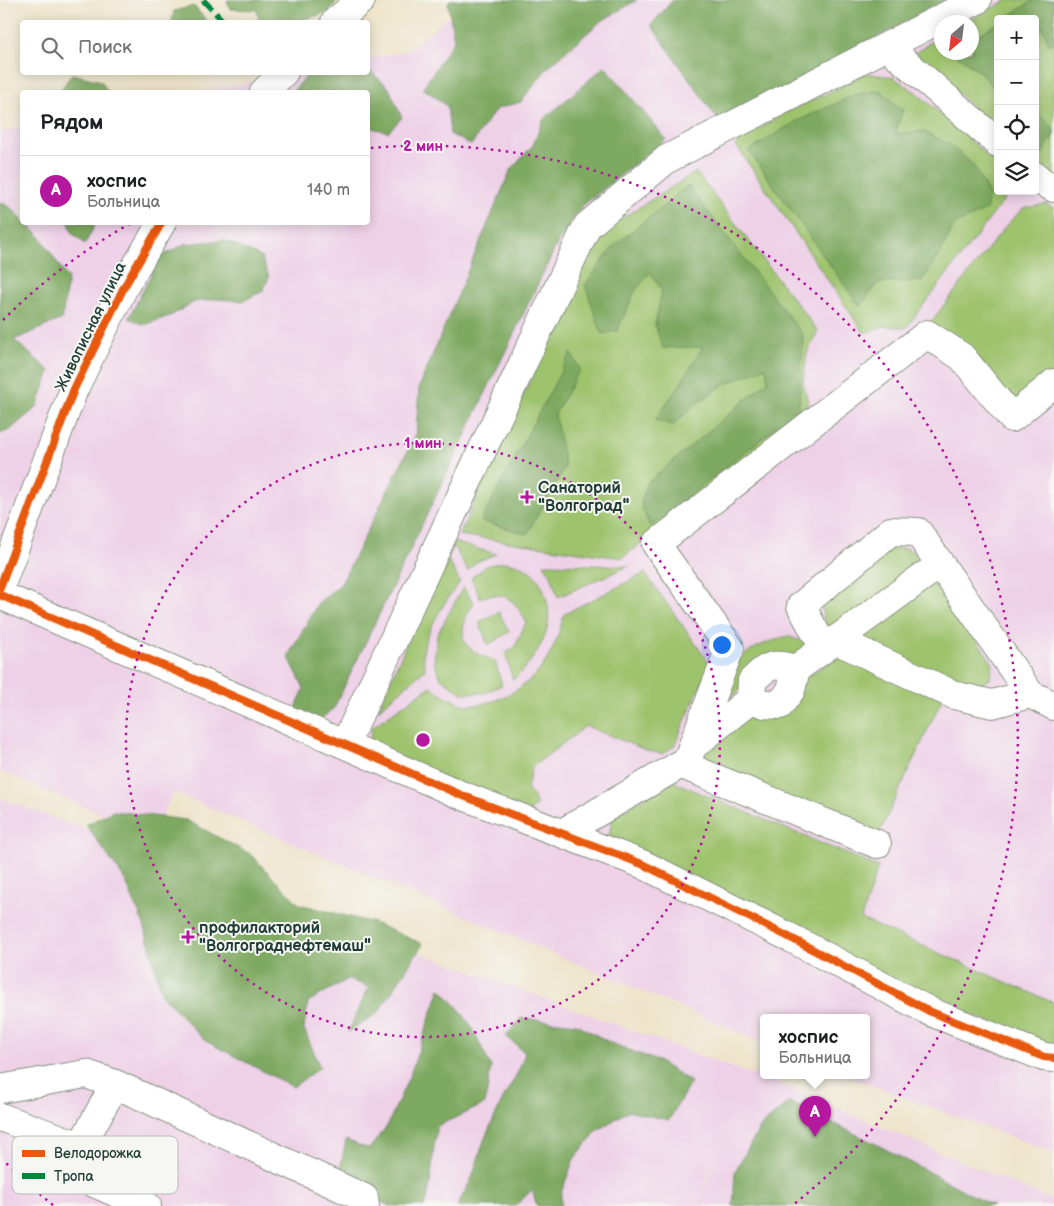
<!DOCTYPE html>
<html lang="ru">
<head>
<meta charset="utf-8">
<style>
	:root { --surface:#fff; --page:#f6f6f6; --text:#202124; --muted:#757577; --line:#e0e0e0; --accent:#b5179e }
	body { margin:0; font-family:"Balsamiq Sans",sans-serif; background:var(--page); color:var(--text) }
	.controls { position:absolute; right:15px; top:15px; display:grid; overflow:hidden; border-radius:5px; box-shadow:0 2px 12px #0003 }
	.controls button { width:45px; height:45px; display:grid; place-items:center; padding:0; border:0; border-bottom:1px solid var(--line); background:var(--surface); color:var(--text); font:25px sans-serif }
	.compass { position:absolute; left:934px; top:15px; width:45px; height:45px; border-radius:50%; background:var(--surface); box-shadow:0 2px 12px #0003; rotate:208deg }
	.you { position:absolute; left:721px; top:644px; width:18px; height:18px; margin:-12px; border:4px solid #fff; border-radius:50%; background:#1a73e8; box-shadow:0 0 0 8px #1a73e833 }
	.badge { display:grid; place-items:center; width:32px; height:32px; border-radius:50%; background:var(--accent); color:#fff; font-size:16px; font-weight:700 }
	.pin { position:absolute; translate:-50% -41px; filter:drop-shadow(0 1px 2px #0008) }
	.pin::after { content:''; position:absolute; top:26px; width:18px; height:15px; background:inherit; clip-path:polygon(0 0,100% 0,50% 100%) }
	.popup { position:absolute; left:760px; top:1014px; width:110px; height:65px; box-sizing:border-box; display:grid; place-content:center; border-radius:5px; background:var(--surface); filter:drop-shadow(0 1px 4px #0005); font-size:16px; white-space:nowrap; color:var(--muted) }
	.popup b { font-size:19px; color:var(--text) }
	.popup::after { content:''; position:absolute; left:50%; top:100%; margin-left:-10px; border:10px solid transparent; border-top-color:var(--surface) }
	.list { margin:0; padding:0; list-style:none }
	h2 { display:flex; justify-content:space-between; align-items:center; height:65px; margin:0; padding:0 20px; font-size:21px }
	h2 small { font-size:16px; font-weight:400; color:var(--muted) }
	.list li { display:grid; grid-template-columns:32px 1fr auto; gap:15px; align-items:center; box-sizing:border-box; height:70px; padding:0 20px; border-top:1px solid var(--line) }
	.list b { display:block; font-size:19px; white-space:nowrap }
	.list p { margin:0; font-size:16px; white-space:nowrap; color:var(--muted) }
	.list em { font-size:16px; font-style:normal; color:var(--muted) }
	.icon { flex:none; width:28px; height:28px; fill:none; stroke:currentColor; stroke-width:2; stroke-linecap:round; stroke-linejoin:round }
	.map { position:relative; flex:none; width:1054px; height:1206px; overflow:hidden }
	.search { position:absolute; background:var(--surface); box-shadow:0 2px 12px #0003; left:20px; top:20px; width:350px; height:55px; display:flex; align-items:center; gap:12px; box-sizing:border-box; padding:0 18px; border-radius:5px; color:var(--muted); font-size:19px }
	.panel { position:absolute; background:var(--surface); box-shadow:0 2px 12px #0003; left:20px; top:90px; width:350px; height:135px; border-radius:5px }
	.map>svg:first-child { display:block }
	.built { fill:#eed0e7; fill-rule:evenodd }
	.green { fill:#9ec36d; stroke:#5e8050 }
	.forest { fill:#7ea960; stroke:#4e734a }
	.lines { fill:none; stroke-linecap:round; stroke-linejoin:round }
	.minor-casing { stroke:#86907f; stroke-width:30 }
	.minor { stroke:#fff; stroke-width:28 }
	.quiet { stroke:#00873e; stroke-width:6; stroke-dasharray:12 6; stroke-linecap:butt }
	.cycleway-casing { stroke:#f6f6f2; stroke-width:11 }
	.cycleway { stroke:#e8590c; stroke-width:8 }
	.ring { fill:none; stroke:#b5179e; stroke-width:2.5; stroke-dasharray:2.5 5 }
	.poi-dot { fill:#b5179e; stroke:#f6f6f2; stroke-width:2 }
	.labels { text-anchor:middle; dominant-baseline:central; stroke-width:4; stroke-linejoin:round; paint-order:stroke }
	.street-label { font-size:16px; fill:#1f3d34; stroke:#f6f6f2 }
	.poi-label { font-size:16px; font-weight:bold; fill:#1f3d34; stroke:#f6f6f2; text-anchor:start }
	.key { fill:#f6f6f2; stroke:#b6beb9; stroke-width:1 }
	.key-label { font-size:14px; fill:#1f3d34 }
	.centre { fill:#b5179e; stroke:#f6f6f2; stroke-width:2.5 }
	.ring-label { font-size:15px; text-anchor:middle; font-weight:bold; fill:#b5179e; stroke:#f6f6f2; stroke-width:4; stroke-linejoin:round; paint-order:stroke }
</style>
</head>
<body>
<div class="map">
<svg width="1054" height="1206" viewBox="0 0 1054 1206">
	<rect width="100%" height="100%" fill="#f6f6f2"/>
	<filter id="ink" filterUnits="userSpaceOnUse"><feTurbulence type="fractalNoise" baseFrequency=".02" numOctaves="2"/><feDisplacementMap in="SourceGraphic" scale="10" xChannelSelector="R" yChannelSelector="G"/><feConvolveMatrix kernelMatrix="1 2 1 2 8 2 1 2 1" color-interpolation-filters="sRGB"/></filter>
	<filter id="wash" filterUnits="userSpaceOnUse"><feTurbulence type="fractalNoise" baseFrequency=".0096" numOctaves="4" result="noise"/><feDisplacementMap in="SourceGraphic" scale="20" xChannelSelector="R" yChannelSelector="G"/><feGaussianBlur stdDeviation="1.12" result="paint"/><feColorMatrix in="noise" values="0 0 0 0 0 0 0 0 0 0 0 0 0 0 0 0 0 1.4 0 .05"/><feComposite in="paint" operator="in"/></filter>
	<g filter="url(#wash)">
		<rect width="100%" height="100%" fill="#eee4ca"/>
		<path class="built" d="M469,0H1054V1153L847,1076H866V1018H764V1043L173,792L153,836L0,771V132L22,127V222H368V92H198L299,73L368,72V59L407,51ZM998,19H1035V191H998ZM942,22H972V52H942Z
			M0,798L753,1075L754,1073L1054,1201V1206H696L743,1097L695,1206H0Z"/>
		<path class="green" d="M1008,0H1054V178L1035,166V19H998V131L915,53L941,35L942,52H972V22H965Z
			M865,73L893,77L917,93L998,165V191H1006L1004,200L906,328L884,326L864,333L735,144L779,116L832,91Z
			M696,172L818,331L807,353L803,382L811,414L622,558L459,535L598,233Z
			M1046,204L1054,208V378L1013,409L924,331L1008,223L1024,208Z
			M450,541L496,554L476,562L468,571Z
			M906,548L921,557L993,664L990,679L979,686L958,685L831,631L823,619L822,607L827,593L886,549Z
			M445,554L460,582C447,598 424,633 423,654C423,659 425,665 425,670L378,710Z
			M502,562C530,564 543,578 548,606C549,615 549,624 546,632C540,651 527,667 513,680L505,653L514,649L526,622C516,601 505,589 480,598L471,578L486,566Z
			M544,564L629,566L558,597L551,575Z
			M645,573L710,664L674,746L663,754L648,751L586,726L532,767L527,787L537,804L527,815L369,745L372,727L431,686C439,693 457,704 468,705C496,706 532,685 546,661C555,646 560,630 564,614Z
			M463,587L474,604C469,609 467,614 465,622C457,646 475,654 495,661L502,685L485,693H462L441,678L434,662L437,635Z
			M499,612L509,632L488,645L479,622Z
			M787,636L808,643L792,657L744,687L716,709C723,695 728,678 736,665C745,648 770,642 787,636Z
			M838,657L943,697L876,840L697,765L702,751L799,681Z
			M672,781L878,867L861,919L1054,1003V1046L910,992L608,844L612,817Z"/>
		<path class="forest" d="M227,0H337L330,11L303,20L301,22H259L257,10L230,9Z
			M450,0H637L600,22L547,68L521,102L496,109L471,145L450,134L447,106L423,88L454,40L448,3Z
			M673,0H945L721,124L651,25Z
			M1034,0H1054V42L1049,45L1043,28L1035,35V19H1004Z
			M194,6L206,20L205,22H172L174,11Z
			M998,23V93L982,74L957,55L958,53L972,52V39Z
			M605,66L666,139L582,206L559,240L334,708L317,722L295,711L304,688L288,656L318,603L341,584L416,434L419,387L510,171L533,145L543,120Z
			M368,69L389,88L402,118L388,132L368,127V92H292L310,73L368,72Z
			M72,74L101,81L108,92H59Z
			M880,90L903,110L895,134L923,131L952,146L973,165L989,195L986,210L955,224L939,255L922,281L877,283L860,307L749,151L795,122L854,95Z
			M1035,101L1039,114L1054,129V134L1042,154L1035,140Z
			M688,186L803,335L799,409L650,527L641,505L646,484L768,381L766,367L723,385L696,404L673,425L655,420L679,386L703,347L663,348L655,325L662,290L650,272L635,291L617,331L602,334L585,285L615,245Z
			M0,202L11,208L22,219V222L26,223L39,235L68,279L62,319L14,340L50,371L37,407L10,430L0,434Z
			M69,223V222L96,223L85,244L72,233Z
			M224,240L261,257L269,277L263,291L243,301L217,299L194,302L172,315L144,325L129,318L160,257L185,244Z
			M571,353L580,369L555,414L565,467L527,534L481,521Z
			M113,811L186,820L250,854L299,904L374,923L423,944L378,1013L348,1032L369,987L348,979L308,1002L304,1029L320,1067L293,1087L204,1040L162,995L144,925L125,880L86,825Z
			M440,988L460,1010L473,1029L491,1067L485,1104L437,1126C432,1153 433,1180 425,1206H391L381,1202L366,1187L339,1173L346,1140L369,1149L387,1126L410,1075Z
			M521,1018L576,1024L611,1043L660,1062L691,1082L669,1120L628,1111L597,1131L574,1159L561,1193V1206H537L532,1190L515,1206H457L472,1178L484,1140L502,1101L519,1070L525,1053L506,1036Z
			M789,1102L872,1142L993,1206H733L735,1171L761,1126Z"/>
	</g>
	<g filter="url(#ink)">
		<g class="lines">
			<g class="minor-casing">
				<path id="minor" d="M335,22L361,0
					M888,47L998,143
					M264,92L284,72
					M1035,176L1042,182L1054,188
					M0,587L74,389L124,287L162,222
					M0,595L461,795L642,864L787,936L931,1012L1044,1057L1054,1058
					M836,640L954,695L992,704L1030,694
					M824,648L801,606L891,531L918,532L1030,694L1054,706
					M796,669C772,663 769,664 752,681L751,699L765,704L780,705L791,690L796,669L925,575
					M345,744L587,226L667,159L977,0
					M694,745L751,699
					M562,833L688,760
					M877,844L685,766L730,648L656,544L927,334L962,357L1012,418L1054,383
					M0,1089L86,1074L115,1084
					M0,1117L81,1146
					M147,1206L71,1173L81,1146L115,1084L364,1198L365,1206"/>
			</g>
			<use href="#minor" class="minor"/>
			<path class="quiet" d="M203,0L224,22"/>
			<g class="cycleway-casing">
				<path id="cycleway" d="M0,587L74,389L124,287L162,222
					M0,595L461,795L642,864L787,936L931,1012L1044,1057L1054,1058"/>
			</g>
			<use href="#cycleway" class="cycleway"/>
		</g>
	</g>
	<g class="ring">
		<circle cx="423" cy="740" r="297"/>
		<path d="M53 1205A594 594 0 0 1 3 1160M3 320A594 594 0 0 1 131 223M371 148A594 594 0 0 1 793 1205"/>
	</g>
	<g class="poi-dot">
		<path d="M524.5 489.5h5v5h5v5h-5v5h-5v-5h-5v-5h5z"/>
		<path d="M185.5 929.5h5v5h5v5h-5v5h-5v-5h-5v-5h5z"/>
	</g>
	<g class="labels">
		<g class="street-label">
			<text transform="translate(91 327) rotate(-64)">Живописная улица</text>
		</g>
		<g class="poi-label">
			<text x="538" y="488">Санаторий<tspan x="538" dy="18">"Волгоград"</tspan></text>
			<text x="199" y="928">профилакторий<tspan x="199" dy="18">"Волгограднефтемаш"</tspan></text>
		</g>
	</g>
	<rect x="12" y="1136" width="166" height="58" rx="8" class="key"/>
	<rect x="22" y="1150" width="23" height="7" fill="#e8590c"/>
	<rect x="22" y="1173" width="23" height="6" fill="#00873e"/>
	<g class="key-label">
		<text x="54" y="1158">Велодорожка</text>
		<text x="54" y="1181">Тропа</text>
	</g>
	<circle cx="423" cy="740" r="8" class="centre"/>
	<g class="ring-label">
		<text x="423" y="151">2 мин</text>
		<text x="423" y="448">1 мин</text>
	</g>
</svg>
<div class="controls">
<button>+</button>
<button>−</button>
<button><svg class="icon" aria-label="locate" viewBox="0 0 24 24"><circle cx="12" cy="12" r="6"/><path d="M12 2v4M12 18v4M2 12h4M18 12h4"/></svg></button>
<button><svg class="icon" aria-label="layers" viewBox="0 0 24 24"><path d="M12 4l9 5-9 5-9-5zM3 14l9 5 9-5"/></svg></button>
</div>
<svg class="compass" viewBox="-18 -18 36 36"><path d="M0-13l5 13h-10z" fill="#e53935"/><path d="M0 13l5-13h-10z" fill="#757577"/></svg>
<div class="you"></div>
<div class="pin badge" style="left:815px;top:1137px">A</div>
<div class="popup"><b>хоспис</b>Больница</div>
<div class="search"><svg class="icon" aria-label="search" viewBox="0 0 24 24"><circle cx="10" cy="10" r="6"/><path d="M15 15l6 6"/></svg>Поиск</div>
<section class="panel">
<h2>Рядом<small></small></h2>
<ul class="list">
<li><span class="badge">A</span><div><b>хоспис</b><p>Больница</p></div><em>140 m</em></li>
</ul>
</section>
</div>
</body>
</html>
